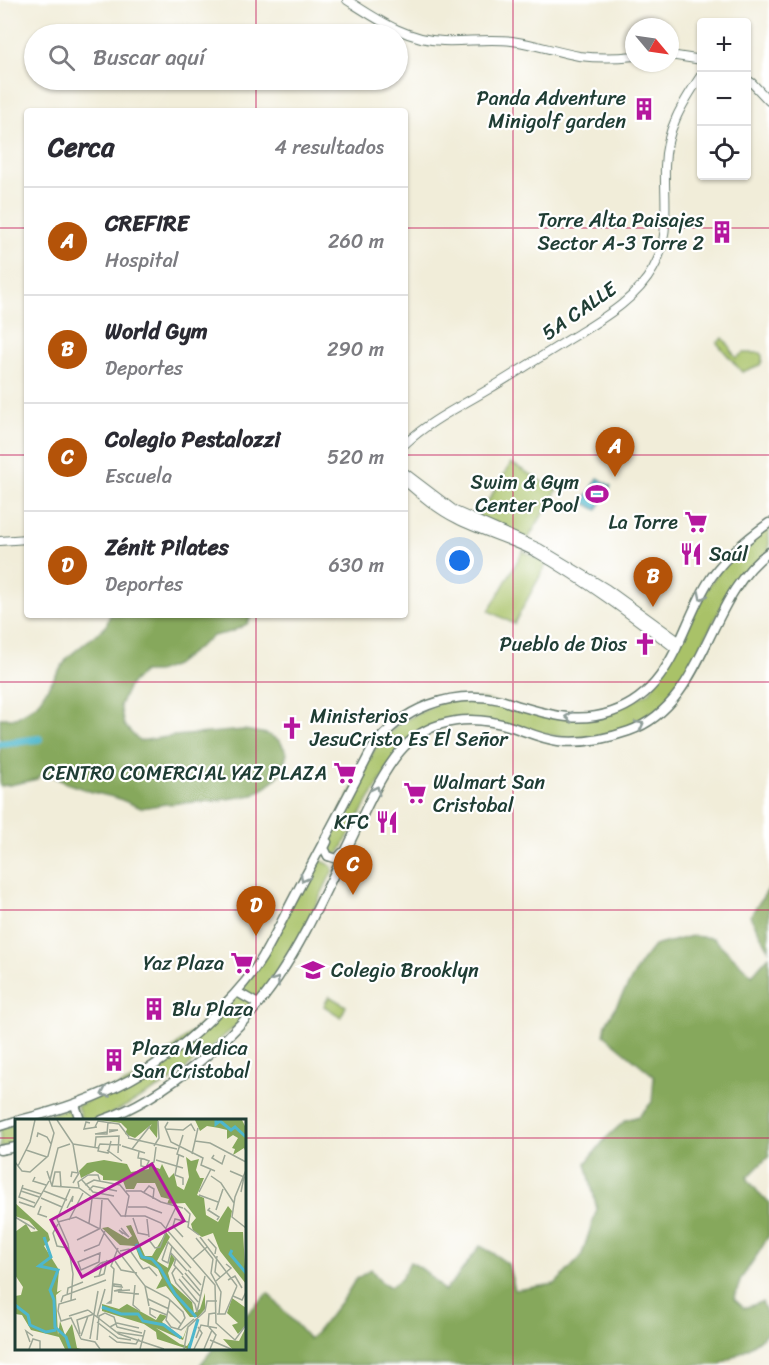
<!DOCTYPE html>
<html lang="es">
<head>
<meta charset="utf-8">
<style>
	:root { --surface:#fff; --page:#f7f7f7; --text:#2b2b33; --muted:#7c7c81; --line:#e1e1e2; --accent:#b45309 }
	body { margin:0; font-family:Sriracha,sans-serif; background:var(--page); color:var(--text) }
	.controls { position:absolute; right:18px; top:18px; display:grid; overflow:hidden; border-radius:6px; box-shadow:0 2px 4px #0004 }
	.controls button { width:54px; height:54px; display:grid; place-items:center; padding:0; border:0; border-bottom:2px solid var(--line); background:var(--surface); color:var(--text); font:30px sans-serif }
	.compass { position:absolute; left:625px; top:18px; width:54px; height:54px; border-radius:50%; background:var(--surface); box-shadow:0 2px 4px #0004; rotate:119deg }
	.you { position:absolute; left:460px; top:561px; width:21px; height:21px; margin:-15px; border:4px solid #fff; border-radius:50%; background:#1a73e8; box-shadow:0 0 0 9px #1a73e833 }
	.badge { display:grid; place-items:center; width:39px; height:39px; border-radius:50%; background:var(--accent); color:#fff; font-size:20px; font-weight:700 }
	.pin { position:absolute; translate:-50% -50px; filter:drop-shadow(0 2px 3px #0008) }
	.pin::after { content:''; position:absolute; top:32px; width:21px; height:18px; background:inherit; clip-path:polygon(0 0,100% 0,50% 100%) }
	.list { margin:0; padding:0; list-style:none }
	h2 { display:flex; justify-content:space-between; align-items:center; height:78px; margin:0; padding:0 24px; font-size:26px }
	h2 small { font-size:20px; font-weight:400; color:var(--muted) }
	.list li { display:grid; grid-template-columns:39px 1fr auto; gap:18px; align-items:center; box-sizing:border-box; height:108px; padding:0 24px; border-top:2px solid var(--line) }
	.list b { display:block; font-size:22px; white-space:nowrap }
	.list p { margin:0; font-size:20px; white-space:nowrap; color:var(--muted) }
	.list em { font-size:20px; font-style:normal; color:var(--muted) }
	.icon { flex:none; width:33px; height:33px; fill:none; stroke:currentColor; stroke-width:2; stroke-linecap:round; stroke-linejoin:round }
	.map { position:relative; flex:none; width:769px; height:1365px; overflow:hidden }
	.search { position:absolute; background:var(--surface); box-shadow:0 2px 4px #0004; left:24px; top:24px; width:384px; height:66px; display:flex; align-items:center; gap:15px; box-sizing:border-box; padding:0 21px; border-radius:33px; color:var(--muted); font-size:22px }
	.panel { position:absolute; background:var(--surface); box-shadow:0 2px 4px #0004; left:24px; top:108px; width:384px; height:510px; border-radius:6px }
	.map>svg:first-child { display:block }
	.green { fill:#a9c267; stroke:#64804e; stroke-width:1.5 }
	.forest { fill:#86a85c; stroke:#527248; stroke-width:1.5 }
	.water { fill:#4eb7cc; stroke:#367a80; stroke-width:1.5 }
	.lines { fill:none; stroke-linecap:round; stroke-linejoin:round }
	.river { stroke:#4eb7cc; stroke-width:8 }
	.secondary-casing { stroke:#687b6e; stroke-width:10 }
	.primary-casing { stroke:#687b6e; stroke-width:11 }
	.secondary { stroke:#fff; stroke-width:8 }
	.primary { stroke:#fff; stroke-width:8 }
	.oneway { stroke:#8f9e9a }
	.grid { fill:none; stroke:#c2185b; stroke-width:1.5; stroke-opacity:0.55 }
	.labels { text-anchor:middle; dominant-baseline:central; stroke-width:4.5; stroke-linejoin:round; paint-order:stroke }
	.poi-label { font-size:20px; fill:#1f3d34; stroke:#fff; text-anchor:end }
	.street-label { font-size:20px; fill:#1f3d34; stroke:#fff }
	.inset-river { fill:none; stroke:#4eb7cc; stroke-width:3 }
	.inset-road { fill:none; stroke:#9da797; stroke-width:1.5 }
	.view { fill:#b5179e; fill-opacity:0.15; stroke:#b5179e; stroke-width:3 }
	.inset-edge { fill:none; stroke:#1f3d34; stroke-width:3 }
</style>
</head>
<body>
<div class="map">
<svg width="769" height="1365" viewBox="0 0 769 1365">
	<rect width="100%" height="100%" fill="#fff"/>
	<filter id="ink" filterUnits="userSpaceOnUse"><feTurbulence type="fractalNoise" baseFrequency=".0167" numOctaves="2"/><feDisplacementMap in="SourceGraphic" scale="12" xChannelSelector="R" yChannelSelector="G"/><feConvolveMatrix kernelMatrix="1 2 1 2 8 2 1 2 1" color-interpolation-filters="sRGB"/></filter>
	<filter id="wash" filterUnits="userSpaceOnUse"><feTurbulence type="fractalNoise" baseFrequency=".008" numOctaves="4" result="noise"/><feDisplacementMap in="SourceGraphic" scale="24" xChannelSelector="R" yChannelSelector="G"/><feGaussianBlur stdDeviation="1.35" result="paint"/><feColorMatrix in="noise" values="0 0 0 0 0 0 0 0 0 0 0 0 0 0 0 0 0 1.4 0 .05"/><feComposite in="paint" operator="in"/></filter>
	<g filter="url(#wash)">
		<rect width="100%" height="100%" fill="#f1edd9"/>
		<path class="green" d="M723,338L731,348L730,349L736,358L743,353H761C763,358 763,361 760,365L742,372L717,343Z
			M511,463L557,490L528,539L477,519Z
			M769,526V550L725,600L689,669L669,701L649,715L628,728L615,734L573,739L457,718L404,743L357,819L340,852L337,855L330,853L327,847L338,816L374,750L399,723L443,701L482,699L554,717H601L650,692L710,584L722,567L749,539Z
			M523,551L547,563L514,624L489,611Z
			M316,861C322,860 332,864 333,870L302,934L258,1002L239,991Z
			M237,993L256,1005L237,1025L171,1081L106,1117L96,1120H82L77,1106L141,1076Z
			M329,996L346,1006L341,1017L324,1006Z
			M74,1107L79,1120H29Z
			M16,1124V1144L0,1148V1128Z"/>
		<path class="forest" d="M110,615H252L247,624L231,632L213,636L175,665L157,672H143L129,686L120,705L124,725L139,741L174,736L244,730L267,734L280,741L287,753L282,772L268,786L253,795L213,801L166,804L141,808L117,798L92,792L66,783L44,772L37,779L10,785L0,786V718H16L37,704L68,657L106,626Z
			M769,888V950L750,916Z
			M692,936L713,938L752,975L769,956V1156L747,1178L762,1197L769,1202V1235L761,1249L741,1279L734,1299L744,1308L762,1302C766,1310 769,1320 769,1329C765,1340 730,1359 719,1365H200L213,1349L244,1348L245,1316L268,1293L309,1339L316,1333L346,1295L355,1280L371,1269L380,1281L390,1287L401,1279L410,1262C425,1269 434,1279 444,1291L457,1277L480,1246L491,1252L508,1264L515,1290L555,1284L581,1257L597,1209L586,1163L606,1138L626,1120L639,1116L652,1102L654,1076L604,1035L606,1024L640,964L654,946Z"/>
		<path class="water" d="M598,478L611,486L597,510L583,502Z"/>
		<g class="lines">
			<path class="river" d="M0,744L39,739"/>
		</g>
	</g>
	<g filter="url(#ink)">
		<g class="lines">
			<g class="secondary-casing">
				<path id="secondary" d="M347,0C377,19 406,40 443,41C465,42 489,38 512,41C535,44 556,52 579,56C597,58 616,58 634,56
					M670,55L702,60
					M746,79L752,83L769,101
					M405,444C429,421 461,406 489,389C519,371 548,352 578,334C605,317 637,298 653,269C671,238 664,200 665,166C666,129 682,104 702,74
					M405,473L455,511L539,548L607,589L680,642
					M405,481C421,495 437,509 457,519C482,532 511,539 537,553C586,581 631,615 676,649
					M0,541L27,539"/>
			</g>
			<g class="primary-casing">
				<path id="primary" d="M327,842L324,848L328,856L337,859L342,853
					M237,992L258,1004
					M75,1105L80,1120
					M20,1120C102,1100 164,1070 222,1007C237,992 251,976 262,958C275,936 286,912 298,890C323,843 348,796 372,749C401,708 451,689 501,700C508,702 515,705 523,707C554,716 580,723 612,712C672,691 679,631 707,584C722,559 745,540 769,523
					M102,1120C164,1099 244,1031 279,976C306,936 325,891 347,848C363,817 380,772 404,747C433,717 474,715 512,727C527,732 542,739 558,741C583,744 606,739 629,731C706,704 706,597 769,552
					M0,1126L16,1121
					M0,1150L16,1147"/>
			</g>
			<use href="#secondary" class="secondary"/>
			<use href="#primary" class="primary"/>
		</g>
		<defs><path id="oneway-chevron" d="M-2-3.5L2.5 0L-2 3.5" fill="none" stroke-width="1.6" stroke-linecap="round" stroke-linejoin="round" transform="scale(1.5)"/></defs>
		<g class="oneway">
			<use href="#oneway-chevron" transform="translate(702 596) rotate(116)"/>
			<use href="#oneway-chevron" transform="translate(569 717) rotate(-175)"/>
			<use href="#oneway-chevron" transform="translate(640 725) rotate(-28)"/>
			<use href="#oneway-chevron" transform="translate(376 790) rotate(-63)"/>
			<use href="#oneway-chevron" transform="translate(304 878) rotate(118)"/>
			<use href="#oneway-chevron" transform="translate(276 981) rotate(-56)"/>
			<use href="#oneway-chevron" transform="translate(105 1093) rotate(156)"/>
		</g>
	</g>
	<path class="grid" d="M256,0V34M513,0V1365M256,80V111M0,228H27M405,228H769M0,455H27M405,455H769M256,615V1365M0,682H769M0,910H769M0,1138H16M244,1138H769"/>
	<defs>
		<g id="building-bare" transform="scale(1.8)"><path d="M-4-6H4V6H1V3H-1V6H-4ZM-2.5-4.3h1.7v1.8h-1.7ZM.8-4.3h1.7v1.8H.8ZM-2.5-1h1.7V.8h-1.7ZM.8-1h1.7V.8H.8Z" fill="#b5179e" stroke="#fff" stroke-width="2.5" paint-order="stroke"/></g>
		<g id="stadium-bare" transform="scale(1.8)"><path d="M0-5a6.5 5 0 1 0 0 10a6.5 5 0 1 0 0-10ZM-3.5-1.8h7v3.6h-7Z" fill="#b5179e" stroke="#fff" stroke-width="2.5" paint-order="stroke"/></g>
		<g id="supermarket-bare" transform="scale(1.8)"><path d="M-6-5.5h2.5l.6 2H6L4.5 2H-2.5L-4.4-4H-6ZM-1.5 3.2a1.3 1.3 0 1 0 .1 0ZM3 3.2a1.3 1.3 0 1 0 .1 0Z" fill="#b5179e" stroke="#fff" stroke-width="2.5" paint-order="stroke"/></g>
		<g id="restaurant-bare" transform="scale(1.8)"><path d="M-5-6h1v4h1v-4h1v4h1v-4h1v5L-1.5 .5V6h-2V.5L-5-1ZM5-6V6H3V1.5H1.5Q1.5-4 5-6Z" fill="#b5179e" stroke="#fff" stroke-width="2.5" paint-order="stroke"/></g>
		<g id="church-bare" transform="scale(1.8)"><path d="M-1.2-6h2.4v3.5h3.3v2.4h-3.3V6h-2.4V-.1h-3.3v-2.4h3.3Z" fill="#b5179e" stroke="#fff" stroke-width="2.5" paint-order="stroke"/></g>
		<g id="school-bare" transform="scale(1.8)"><path d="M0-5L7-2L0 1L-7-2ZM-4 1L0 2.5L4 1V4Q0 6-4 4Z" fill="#b5179e" stroke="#fff" stroke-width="2.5" paint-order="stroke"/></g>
	</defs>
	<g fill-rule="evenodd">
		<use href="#building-bare" x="644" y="109"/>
		<use href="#building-bare" x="722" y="232"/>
		<use href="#stadium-bare" x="597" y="494"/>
		<use href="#supermarket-bare" x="696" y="522"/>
		<use href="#restaurant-bare" x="691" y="554"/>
		<use href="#church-bare" x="645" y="644"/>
		<use href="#church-bare" x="292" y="728"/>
		<use href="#supermarket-bare" x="345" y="773"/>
		<use href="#supermarket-bare" x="415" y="793"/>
		<use href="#restaurant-bare" x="387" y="822"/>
		<use href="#supermarket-bare" x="242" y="963"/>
		<use href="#school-bare" x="313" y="970"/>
		<use href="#building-bare" x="154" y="1009"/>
		<use href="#building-bare" x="114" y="1060"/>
	</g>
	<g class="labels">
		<g class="poi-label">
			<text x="626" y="98">Panda Adventure<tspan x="626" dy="23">Minigolf garden</tspan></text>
			<text x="704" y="220">Torre Alta Paisajes<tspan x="704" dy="23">Sector A-3 Torre 2</tspan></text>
			<text x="579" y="482">Swim &amp; Gym<tspan x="579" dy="23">Center Pool</tspan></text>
			<text x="678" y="522">La Torre</text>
			<text x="709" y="554" text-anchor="start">Saúl</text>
			<text x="627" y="644">Pueblo de Dios</text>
			<text x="310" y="716" text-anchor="start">Ministerios<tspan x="310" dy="23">JesuCristo Es El Señor</tspan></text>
			<text x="327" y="773">CENTRO COMERCIAL YAZ PLAZA</text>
			<text x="433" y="782" text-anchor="start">Walmart San<tspan x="433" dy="23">Cristobal</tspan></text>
			<text x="369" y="822">KFC</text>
			<text x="224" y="963">Yaz Plaza</text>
			<text x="331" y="970" text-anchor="start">Colegio Brooklyn</text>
			<text x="172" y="1009" text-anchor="start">Blu Plaza</text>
			<text x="132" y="1048" text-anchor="start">Plaza Medica<tspan x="132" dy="23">San Cristobal</tspan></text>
		</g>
		<g class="street-label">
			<text transform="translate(579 311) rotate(-35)">5A CALLE</text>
		</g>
	</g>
	<g transform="translate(15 1119)">
		<rect width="231" height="231" fill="#f1edd9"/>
		<path d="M85,1H143L142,19L134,9L137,5L120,19L110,15L112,10L106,4ZM180,1H227L231,9V34L229,29L218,36L220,30L217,29L223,19L218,16L212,20V11L204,9L192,7L185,12ZM171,38L176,42L184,40L181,51L185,59H189L182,76L189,79L191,96L203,103L213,87L217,92L213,113H228L231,165L205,132L198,114L187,118L178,112L176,105L181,99L170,84L152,85L154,80L146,78L140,64H122L119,70H111L108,62L88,61V57L80,52L66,59L64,52L72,44L89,41L112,45L116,53L134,50V46L145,50L147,45L154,59L159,54L162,67L169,71L174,58ZM0,84L33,114L35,121L29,127L44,151L42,173L47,171L41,176L43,216L45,202L50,216L57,205L62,229L66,230H50L44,218L16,211L7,196L0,195V177L6,176L8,168L0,156V113L11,105L16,113L23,112L14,102L0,97ZM116,106L130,137H137L151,113L155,118L142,142L153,149L156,135L160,140L153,154L156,164L177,183L179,194L185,190L190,174V190L183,198H175L151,167L141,170L147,159L143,150L125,140L120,127L105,126L87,109L93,108L113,120L117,117L111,107ZM217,179L231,189V206L223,215L217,206L223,204L212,194ZM87,185L104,190L112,185L141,201L145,195L152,197L147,203L168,219L174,203L168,221L141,209L165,225L172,227L175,222L173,230L142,220L141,213L129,205L87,192ZM231,208V230H217L208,220L224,222Z" fill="#86a85c"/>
		<path class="inset-river" d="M201,1V5L205,2L216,11L220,8L231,18M29,118L36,138L24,147L43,151L35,171L39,181L40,208L51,218L55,230M121,125L127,138L137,140L145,149L160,175L181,198M217,131L215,135L231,154M0,186L13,196L15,206L31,213L41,211M87,188L106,195H123L128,202L149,206L166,219M174,230L183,200"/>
		<path class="inset-road" d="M42,1L58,25M153,3L150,8L156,23L188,39L186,46L200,52M75,4L71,3L69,10L82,8M80,8L83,2L104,5L114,18M151,10L168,11L176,5L180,12M92,13L80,15H92L93,3M94,13L103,11H94M168,16L162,35L169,38M22,18L23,14L32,18L36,25M113,19L162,30M180,22L195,24L231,43M58,25L83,29L85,25L106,26M58,25L63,54M107,27L130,34M139,27L144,19L143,2M80,28L81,18L104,17L103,34M84,28L83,32L93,34L96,22M117,30L135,7M11,31L32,38M92,31L107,42M124,33L123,39L129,40L134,42L131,48L126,47V40M164,35L160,56L168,59V66M177,35L183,9M199,36L197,39L207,45L210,36M141,41L168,49M0,43L7,52L15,53L33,37L39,14L34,1M135,45L139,43L141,28M3,47L15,23L20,1M231,51L220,78L217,98L231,109M32,52L37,67L64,69L78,79L93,80L106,97H130L146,104L200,166L201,204L220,221L231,206M215,52L229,58L226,73M196,57L206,64L219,84M20,58L18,62L31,66M56,58L57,53L64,54L58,64M66,60L78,73L99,77M35,61L43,29L55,25M8,66L4,78L20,84M70,66L79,61L105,66L114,77L110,98M37,67L40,53H45L46,68M64,68L63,63L73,56H83L85,62M7,69L26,75M55,70L42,100L53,125L58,155L56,181M74,71L78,67L102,72M6,72L24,78M29,72L52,81M111,72H126L146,83L168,89M129,73L134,67L139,70L138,80M184,73L196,50M184,76L203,83M26,79L47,88M4,83L19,88L34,62M26,87L23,95L32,98M113,88H131L147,94M52,89L58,77L57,83M169,89L175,95L173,108L184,116M195,89L193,91L204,98L202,101M201,91L208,70M0,98L20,110M118,99L123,114L133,116M132,100L134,118M54,101L68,74M43,103L61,98L85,110M74,104L77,80M43,105L38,114L42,127L53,129M106,109L114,118L104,111L108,115M151,109L161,88M85,110L87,81M86,110L130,167L153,179L168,193L170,199L163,210M168,118L158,107L160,100L173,103M185,118L222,167M181,119L198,140M193,120L201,129L200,135M62,121L84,110M134,121L140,129L145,128L151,112M69,132L84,126L90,112M105,132L114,130L128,150M155,133L172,152M85,134L84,143L66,151L63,143ZM202,137L200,153L205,158M161,139L159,146L168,156M178,140L192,128M198,140L196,154L206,173L204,195M147,141L153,123L176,149M147,141L153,144L157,127M100,142L106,151L122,154M161,148L157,154L161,164L180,185L182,193L190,157M128,150L134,148L142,157M173,151L186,166M75,153L86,144L100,140M170,154L185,172M84,157L89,155L92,141M167,157L185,177M79,158L84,157L88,143M164,160L183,183M213,161L220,157L227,169M201,162L216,149L211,145M99,165L106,166L107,168L99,167ZM120,166L118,186L125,192M130,167L134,187M107,170L99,172L115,171M103,173L124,175M52,176L53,169L68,163M218,177L227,181L231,173M61,180L44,185L43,192L46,202L56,199L66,220M133,180L154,190M97,181L93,184H96L99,150L96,147L103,129M155,181L151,201L156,208L166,211L179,200M46,183L48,177L91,161M73,191L104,215L149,230M153,192L166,205M79,195L83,172M202,195H210L222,167M54,197L73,191M82,198L90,170M141,199L135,195V189L152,196M82,203L103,219L116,221M95,208L102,204L124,209M102,208L127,214M101,213L128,217M65,215L62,201L79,195M66,217L73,197M94,217L102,223L121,225L124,220M181,219L186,206L202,209M66,220L80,223L85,230M75,220L79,196M82,221L84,197L90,194L99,198L102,208M195,221L216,230M15,223L11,212L18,217M14,230L18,220L25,222V230M125,230L130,211M169,230L173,208L190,192L192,182H202M179,230L187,214L183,208M189,230L197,211M195,230L201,216L193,207L194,195L200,194"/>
		<path class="view" d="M137,45L169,102L67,158L36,101Z"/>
		<rect width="231" height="231" class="inset-edge"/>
	</g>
</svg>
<div class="controls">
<button>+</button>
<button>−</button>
<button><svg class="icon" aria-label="locate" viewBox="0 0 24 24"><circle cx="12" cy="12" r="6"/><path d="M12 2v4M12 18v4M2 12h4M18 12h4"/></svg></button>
</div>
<svg class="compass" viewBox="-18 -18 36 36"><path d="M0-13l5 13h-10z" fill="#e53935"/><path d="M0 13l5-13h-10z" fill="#7c7c81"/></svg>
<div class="you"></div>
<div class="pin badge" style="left:615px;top:477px">A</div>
<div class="pin badge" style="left:653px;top:607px">B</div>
<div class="pin badge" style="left:353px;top:895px">C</div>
<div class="pin badge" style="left:256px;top:936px">D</div>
<div class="search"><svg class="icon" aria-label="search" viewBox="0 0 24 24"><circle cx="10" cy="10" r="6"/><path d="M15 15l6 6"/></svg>Buscar aquí</div>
<section class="panel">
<h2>Cerca<small>4 resultados</small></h2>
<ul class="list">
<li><span class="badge">A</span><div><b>CREFIRE</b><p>Hospital</p></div><em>260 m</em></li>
<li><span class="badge">B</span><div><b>World Gym</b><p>Deportes</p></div><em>290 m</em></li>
<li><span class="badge">C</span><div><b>Colegio Pestalozzi</b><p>Escuela</p></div><em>520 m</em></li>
<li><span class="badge">D</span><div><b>Zénit Pilates</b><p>Deportes</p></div><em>630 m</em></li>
</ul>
</section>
</div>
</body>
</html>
